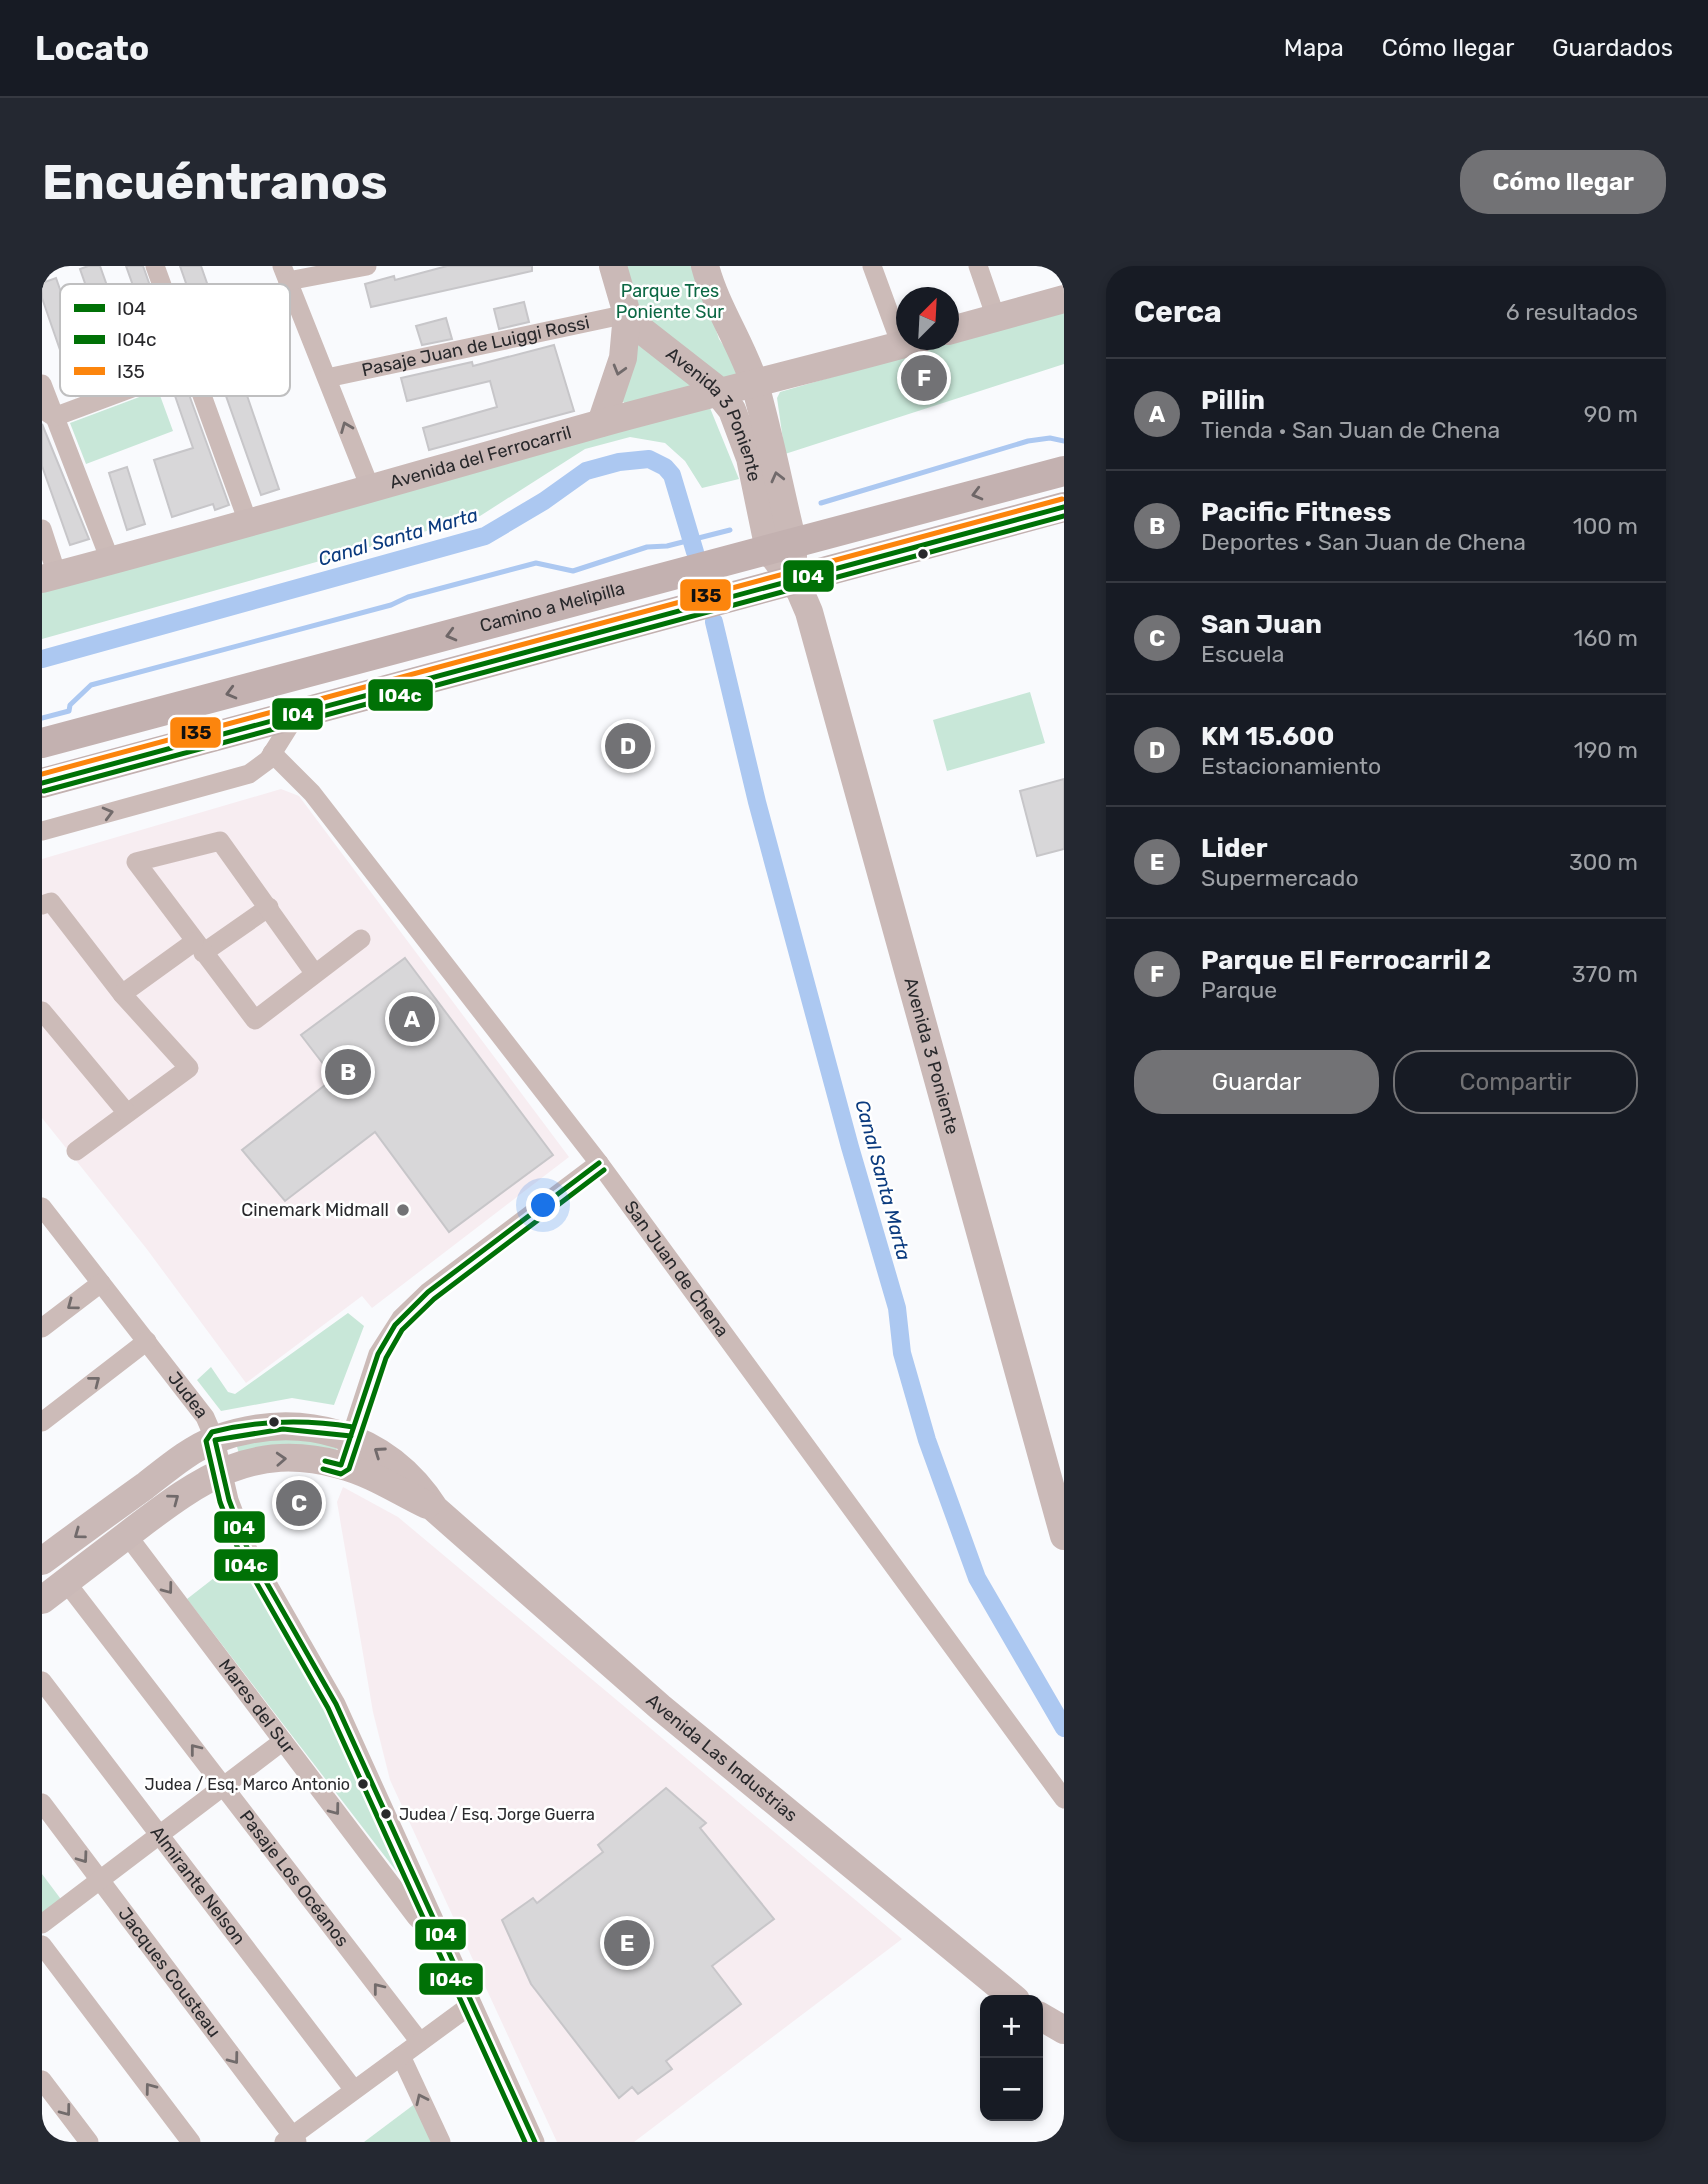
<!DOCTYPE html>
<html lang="es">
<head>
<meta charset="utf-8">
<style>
	:root { --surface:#171b24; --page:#242831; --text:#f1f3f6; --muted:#9ea1a6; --line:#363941; --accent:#727275 }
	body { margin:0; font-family:Rubik,sans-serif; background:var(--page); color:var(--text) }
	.controls { position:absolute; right:21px; bottom:21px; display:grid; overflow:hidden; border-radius:14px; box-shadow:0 4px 10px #0003 }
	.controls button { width:63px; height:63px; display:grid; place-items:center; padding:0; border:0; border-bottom:2px solid var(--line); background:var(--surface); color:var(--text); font:35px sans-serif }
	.compass { position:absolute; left:854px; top:21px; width:63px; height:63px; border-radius:50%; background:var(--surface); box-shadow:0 4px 10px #0003; rotate:24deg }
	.you { position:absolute; left:502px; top:940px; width:24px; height:24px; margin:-18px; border:5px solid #fff; border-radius:50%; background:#1a73e8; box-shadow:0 0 0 10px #1a73e833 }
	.badge { display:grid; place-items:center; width:46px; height:46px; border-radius:50%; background:var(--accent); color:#fff; font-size:23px; font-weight:700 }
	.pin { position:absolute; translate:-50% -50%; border:4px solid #fff; box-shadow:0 2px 7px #0006 }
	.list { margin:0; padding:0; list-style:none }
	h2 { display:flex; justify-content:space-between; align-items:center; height:91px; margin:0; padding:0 28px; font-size:30px }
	h2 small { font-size:23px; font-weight:400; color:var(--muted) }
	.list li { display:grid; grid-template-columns:46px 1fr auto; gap:21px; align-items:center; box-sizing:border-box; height:112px; padding:0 28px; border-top:2px solid var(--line) }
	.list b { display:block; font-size:26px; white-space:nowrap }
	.list p { margin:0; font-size:23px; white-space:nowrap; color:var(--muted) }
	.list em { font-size:23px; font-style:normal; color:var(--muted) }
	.actions { display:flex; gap:14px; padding:21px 28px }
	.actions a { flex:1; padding:16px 0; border:2px solid var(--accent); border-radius:28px; text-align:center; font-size:24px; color:var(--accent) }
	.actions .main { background:var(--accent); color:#fff }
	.map { position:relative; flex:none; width:1022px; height:1876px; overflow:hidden; border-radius:28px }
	header { display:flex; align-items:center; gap:42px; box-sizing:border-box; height:98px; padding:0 35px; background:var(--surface); border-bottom:2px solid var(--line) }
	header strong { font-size:33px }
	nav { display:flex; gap:38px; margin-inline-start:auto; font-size:24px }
	.intro { display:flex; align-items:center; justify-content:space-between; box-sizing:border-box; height:168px; padding:0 42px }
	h1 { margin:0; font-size:49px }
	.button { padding:18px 32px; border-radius:28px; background:var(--accent); color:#fff; font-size:24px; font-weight:700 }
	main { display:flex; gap:42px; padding:0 42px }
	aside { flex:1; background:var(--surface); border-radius:28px; box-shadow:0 4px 10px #0003 }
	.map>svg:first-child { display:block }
	.commercial { fill:#f7edf1 }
	.green { fill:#c8e7d8 }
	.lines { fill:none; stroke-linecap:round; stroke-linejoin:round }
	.stream { stroke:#acc8f1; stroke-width:5 }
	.canal { stroke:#acc8f1; stroke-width:18 }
	.building { fill:#d8d7d9; stroke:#c7c6c9; stroke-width:2 }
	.street { stroke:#ccbbb8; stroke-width:19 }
	.secondary { stroke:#cab9b7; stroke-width:28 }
	.primary { stroke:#c3b1b0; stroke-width:30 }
	.bus-1-casing { stroke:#fff; stroke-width:10 }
	.bus-2-casing { stroke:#fff; stroke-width:10 }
	.bus-3-casing { stroke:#fff; stroke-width:10 }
	.bus-1 { stroke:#007106; stroke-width:5 }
	.bus-2 { stroke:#007106; stroke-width:5 }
	.bus-3 { stroke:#fc850d; stroke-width:5 }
	.oneway { stroke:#716a6b }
	.oneway2 { stroke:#726b6b }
	.oneway3 { stroke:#6e6667 }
	.bus-dot { fill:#29292c; stroke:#fff; stroke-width:2.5 }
	.poi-dot { fill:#727275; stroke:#fff; stroke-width:2.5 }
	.labels { text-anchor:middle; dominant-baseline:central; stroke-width:5; stroke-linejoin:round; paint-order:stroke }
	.bus-label { font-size:16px; fill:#29292c; stroke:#fff; text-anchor:end }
	.park-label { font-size:18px; fill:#0c6844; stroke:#fff }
	.street-label { font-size:18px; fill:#29292c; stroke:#fff }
	.poi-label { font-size:18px; fill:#29292c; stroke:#fff; text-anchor:end }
	.water-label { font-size:19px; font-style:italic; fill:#0a3a7e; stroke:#fff }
	.key { fill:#fff; stroke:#bfbfc0; stroke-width:2 }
	.key-label { font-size:19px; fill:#29292c }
	.line-badge { stroke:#fff; stroke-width:2.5 }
	.badge-label { font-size:19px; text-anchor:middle; font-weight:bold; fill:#fff }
	.pale-badge-label { font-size:19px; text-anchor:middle; font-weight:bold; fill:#111 }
</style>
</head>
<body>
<header>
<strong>Locato</strong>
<nav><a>Mapa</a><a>Cómo llegar</a><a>Guardados</a></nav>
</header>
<div class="intro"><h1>Encuéntranos</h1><a class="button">Cómo llegar</a></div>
<main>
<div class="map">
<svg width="1022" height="1876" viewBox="0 0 1022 1876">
	<rect width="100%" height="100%" fill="#f9fafd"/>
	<path class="commercial" d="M239,523L257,530L527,891L330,1042L320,1030L204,1117L104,982L0,852V593Z
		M301,1221L356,1251L860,1673L592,1876H515L348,1514L331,1446L295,1236Z"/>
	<path class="green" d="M577,0H653L677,73L701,108L675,115L601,57Z
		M1022,44V98L743,188L735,132L738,126Z
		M590,74L654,122L584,139L578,132Z
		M116,124L131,165L44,198L28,157Z
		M652,139L668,142L697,213L660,222L643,195L623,177L588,171L543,183L438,250L0,373V326Z
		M988,426L1003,477L905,505L891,454Z
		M306,1047L322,1060L292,1139L250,1132L179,1145L155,1114L169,1101L186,1126L193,1128Z
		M244,1168L296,1174L294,1187L197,1188L194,1177Z
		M199,1291L288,1442L368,1623L145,1333Z
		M0,1608L21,1636L0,1652Z
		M374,1837L392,1876H322Z"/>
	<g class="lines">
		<path class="stream" d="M779,237L986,175L1008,172L1022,175
			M0,452L27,445L28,439L49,419L349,339L366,331L494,297L531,305L605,281L625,280L688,264"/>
		<path class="canal" d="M672,356L715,536L808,881L855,1042L860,1087L885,1174L935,1312L1022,1462
			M0,393L443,270L502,235L544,205L577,196L607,193L623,201L630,209L653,286"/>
	</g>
	<path class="building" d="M46,0H58L96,107L77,114L38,3Z
		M84,0H101L134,93L119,98Z
		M138,0H159L188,83L169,89Z
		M405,0H490V5L329,41L323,18L352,10L353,14Z
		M14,12L53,123L34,130L0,32V17Z
		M482,36L487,56L457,63L452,43Z
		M404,52L410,73L380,79L374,60Z
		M512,79L532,145L387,184L381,162L455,141L448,115L365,135L359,112L430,96L431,100Z
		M197,106L237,223L219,229L178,113Z
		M145,123L187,239L173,244L171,238L130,251L112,194L151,182L132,127Z
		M0,158L47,273L28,279L0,200Z
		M85,201L103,258L85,264L67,207Z
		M1022,513V583L995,590L978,525Z
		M363,692L511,889L407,966L333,866L243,935L200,884L292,812L259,769Z
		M624,1522L664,1557L658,1562L732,1653L670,1700L699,1738L624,1795L630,1803L596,1828L590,1821L577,1832L489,1718L460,1654L491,1632L495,1637L561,1586L556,1579Z"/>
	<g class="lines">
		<g class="street">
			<path d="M113,0L206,256"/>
			<path d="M240,0L329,224"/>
			<path d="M830,0L859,79"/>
			<path d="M936,0L954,52"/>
			<path d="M246,15L325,0"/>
			<path id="s1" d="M285,112L585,48"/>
			<path d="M0,118L68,294"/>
			<path d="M1,144L12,151L149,100"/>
			<path d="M0,263L15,309"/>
			<path id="s2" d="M230,487L270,527L557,897L1022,1533"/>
			<path d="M0,565L207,508L226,494L255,448"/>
			<path d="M0,639L9,636L80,728L147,802L34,885"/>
			<path d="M161,687L227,641"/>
			<path d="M273,708L178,575L94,596L213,754L319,673"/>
			<path d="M80,728L152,676"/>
			<path d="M0,745L85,847"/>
			<path id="s3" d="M0,941L163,1151L173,1174L187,1234L206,1284L294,1438L493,1876"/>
			<path d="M0,1062L59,1017"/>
			<path d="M0,1156L105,1075"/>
			<path d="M305,1183L336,1088L359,1052L386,1026L557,897"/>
			<path id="s4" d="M85,1269L374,1651L394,1670"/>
			<path id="s5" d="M24,1316L378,1776"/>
			<path id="s6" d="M0,1415L312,1824"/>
			<path id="s7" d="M0,1537L255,1876"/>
			<path d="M0,1658L241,1475"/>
			<path d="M0,1679L149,1876"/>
			<path d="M359,1790L399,1876"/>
			<path d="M0,1814L47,1876"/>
			<path d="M242,1876L430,1738"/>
		</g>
		<g class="secondary">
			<path id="s8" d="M571,0L585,48L598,63L671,120L690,144L708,192L727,284L758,325L767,346L1022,1270"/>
			<path d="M663,0C674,42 700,78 713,119C728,171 738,225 751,277V300"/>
			<path d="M906,65L1022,33"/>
			<path d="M559,157L581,92L585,48"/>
			<path id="s9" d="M0,313C188,264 374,209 560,157C666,128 772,103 877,74"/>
			<path id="s10" d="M0,1295C34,1270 68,1245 103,1220C125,1203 148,1183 174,1173C258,1143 344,1167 393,1243L618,1441L974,1734"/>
			<path d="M0,1334C31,1310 62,1287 93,1263C159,1213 210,1175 298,1199C329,1207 356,1225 385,1239"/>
			<path d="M996,1749L1022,1764"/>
		</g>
		<g class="primary">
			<path id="s11" d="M0,477L1022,205"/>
			<path d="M0,517L1022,241"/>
		</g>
		<g class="bus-1-casing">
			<path id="bus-1" d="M0,517L1022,241
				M309,1170L241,1163L173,1174L187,1234L206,1284L294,1438L493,1876
				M283,1195L299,1199L336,1088L353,1059L386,1026L557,897"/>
		</g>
		<g class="bus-2-casing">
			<path id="bus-2" d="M2,525L1022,250
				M311,1161C262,1153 218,1154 170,1166L164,1175L178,1236L198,1288L286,1442L483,1876
				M281,1203L299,1208L307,1203L344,1092L360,1064L392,1033L562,904"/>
		</g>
		<g class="bus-3-casing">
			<path id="bus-3" d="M0,508L1020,233"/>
		</g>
		<use href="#bus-1" class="bus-1"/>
		<use href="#bus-2" class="bus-2"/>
		<use href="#bus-3" class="bus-3"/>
	</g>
	<defs><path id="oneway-chevron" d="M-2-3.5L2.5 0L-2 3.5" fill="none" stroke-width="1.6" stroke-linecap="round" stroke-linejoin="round" transform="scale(1.75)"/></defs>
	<g class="oneway">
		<use href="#oneway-chevron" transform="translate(577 104) rotate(106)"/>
		<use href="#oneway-chevron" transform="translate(735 211) rotate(-104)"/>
		<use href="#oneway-chevron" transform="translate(337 1186) rotate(-145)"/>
		<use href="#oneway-chevron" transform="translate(239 1193) rotate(-3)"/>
		<use href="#oneway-chevron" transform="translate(132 1233) rotate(-37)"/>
		<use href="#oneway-chevron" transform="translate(37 1268) rotate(144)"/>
	</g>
	<g class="oneway2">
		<use href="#oneway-chevron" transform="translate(304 161) rotate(-112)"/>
		<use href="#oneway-chevron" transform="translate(66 547) rotate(-15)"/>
		<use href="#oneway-chevron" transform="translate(30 1039) rotate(143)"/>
		<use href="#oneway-chevron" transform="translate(53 1115) rotate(-38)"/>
		<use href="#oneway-chevron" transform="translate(126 1323) rotate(53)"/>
		<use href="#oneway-chevron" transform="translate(153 1483) rotate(-128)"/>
		<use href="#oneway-chevron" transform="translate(293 1544) rotate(53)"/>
		<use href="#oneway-chevron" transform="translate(41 1592) rotate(54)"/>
		<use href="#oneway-chevron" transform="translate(336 1722) rotate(-128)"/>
		<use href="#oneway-chevron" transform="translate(192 1793) rotate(53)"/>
		<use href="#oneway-chevron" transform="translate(108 1822) rotate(-127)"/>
		<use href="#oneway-chevron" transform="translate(379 1833) rotate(-115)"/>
		<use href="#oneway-chevron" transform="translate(24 1845) rotate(53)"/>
	</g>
	<g class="oneway3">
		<use href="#oneway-chevron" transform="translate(935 228) rotate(165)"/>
		<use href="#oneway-chevron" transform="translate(409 369) rotate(165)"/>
		<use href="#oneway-chevron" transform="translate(189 427) rotate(165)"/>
	</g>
	<g class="bus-dot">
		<circle cx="881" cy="288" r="6"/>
		<circle cx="232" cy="1156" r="6"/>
		<circle cx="321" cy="1518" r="6"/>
		<circle cx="344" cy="1548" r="6"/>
	</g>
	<circle class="poi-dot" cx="361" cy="944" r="7"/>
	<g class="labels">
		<g class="bus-label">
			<text x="308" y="1518">Judea / Esq. Marco Antonio</text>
			<text x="357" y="1548" text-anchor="start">Judea / Esq. Jorge Guerra</text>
		</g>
		<g class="park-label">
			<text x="628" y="25">Parque Tres<tspan x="628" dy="21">Poniente Sur</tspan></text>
		</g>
		<g class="street-label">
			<text stroke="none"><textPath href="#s1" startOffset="152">Pasaje Juan de Luiggi Rossi</textPath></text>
			<text stroke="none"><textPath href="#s8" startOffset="187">Avenida 3 Poniente</textPath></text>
			<text stroke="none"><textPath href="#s9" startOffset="455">Avenida del Ferrocarril</textPath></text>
			<text stroke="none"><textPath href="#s11" startOffset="528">Camino a Melipilla</textPath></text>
			<text stroke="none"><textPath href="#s8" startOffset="873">Avenida 3 Poniente</textPath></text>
			<text stroke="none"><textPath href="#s2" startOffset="656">San Juan de Chena</textPath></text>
			<text stroke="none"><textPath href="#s3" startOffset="238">Judea</textPath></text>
			<text stroke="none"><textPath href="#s4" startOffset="215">Mares del Sur</textPath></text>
			<text stroke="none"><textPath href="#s10" startOffset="842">Avenida Las Industrias</textPath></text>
			<text stroke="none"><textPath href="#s5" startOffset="374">Pasaje Los Océanos</textPath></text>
			<text stroke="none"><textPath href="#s6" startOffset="257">Almirante Nelson</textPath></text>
			<text stroke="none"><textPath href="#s7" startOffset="212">Jacques Cousteau</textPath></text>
		</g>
		<g class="poi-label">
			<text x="347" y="944">Cinemark Midmall</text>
		</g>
		<g class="water-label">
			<text transform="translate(356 271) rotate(-16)">Canal Santa Marta</text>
			<text transform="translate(841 914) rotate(75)">Canal Santa Marta</text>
		</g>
	</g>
	<rect x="18" y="18" width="230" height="112" rx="10" class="key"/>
	<rect x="32" y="38" width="31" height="8" fill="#007106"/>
	<rect x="32" y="69" width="31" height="9" fill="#007106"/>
	<rect x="32" y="101" width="31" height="8" fill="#fc850d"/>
	<g class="key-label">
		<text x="75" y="49">I04</text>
		<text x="75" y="80">I04c</text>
		<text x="75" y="112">I35</text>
	</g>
	<g class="line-badge">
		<rect x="740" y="293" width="53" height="34" rx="7" fill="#007106"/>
		<rect x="637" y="312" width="53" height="34" rx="7" fill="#fc850d"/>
		<rect x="325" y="412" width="67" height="34" rx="7" fill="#007106"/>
		<rect x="229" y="431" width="53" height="34" rx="7" fill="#007106"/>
		<rect x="127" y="450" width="53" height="33" rx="7" fill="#fc850d"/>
		<rect x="171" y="1244" width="53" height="34" rx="7" fill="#007106"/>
		<rect x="171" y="1282" width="66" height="34" rx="7" fill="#007106"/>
		<rect x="372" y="1652" width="53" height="33" rx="7" fill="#007106"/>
		<rect x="376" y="1696" width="66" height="34" rx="7" fill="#007106"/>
	</g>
	<g class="badge-label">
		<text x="766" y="317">I04</text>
		<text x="358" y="436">I04c</text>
		<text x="256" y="455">I04</text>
		<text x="197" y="1268">I04</text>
		<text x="204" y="1306">I04c</text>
		<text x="399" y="1675">I04</text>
		<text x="409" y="1720">I04c</text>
	</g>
	<g class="pale-badge-label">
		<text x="664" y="336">I35</text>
		<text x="154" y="473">I35</text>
	</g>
</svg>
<div class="controls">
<button>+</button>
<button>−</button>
</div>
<svg class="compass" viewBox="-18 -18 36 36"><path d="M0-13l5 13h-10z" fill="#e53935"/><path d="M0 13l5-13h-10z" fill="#9ea1a6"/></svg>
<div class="you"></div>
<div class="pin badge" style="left:370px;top:753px">A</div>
<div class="pin badge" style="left:306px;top:806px">B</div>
<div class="pin badge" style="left:257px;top:1237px">C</div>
<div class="pin badge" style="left:586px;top:480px">D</div>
<div class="pin badge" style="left:585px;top:1677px">E</div>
<div class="pin badge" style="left:882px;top:112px">F</div>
</div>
<aside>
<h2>Cerca<small>6 resultados</small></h2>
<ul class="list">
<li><span class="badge">A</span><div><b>Pillin</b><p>Tienda · San Juan de Chena</p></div><em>90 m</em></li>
<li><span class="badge">B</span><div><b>Pacific Fitness</b><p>Deportes · San Juan de Chena</p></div><em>100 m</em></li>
<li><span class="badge">C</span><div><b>San Juan</b><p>Escuela</p></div><em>160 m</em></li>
<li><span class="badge">D</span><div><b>KM 15.600</b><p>Estacionamiento</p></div><em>190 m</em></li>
<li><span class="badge">E</span><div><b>Lider</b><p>Supermercado</p></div><em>300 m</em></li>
<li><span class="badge">F</span><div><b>Parque El Ferrocarril 2</b><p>Parque</p></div><em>370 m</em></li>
</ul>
<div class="actions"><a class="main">Guardar</a><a>Compartir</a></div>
</aside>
</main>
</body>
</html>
